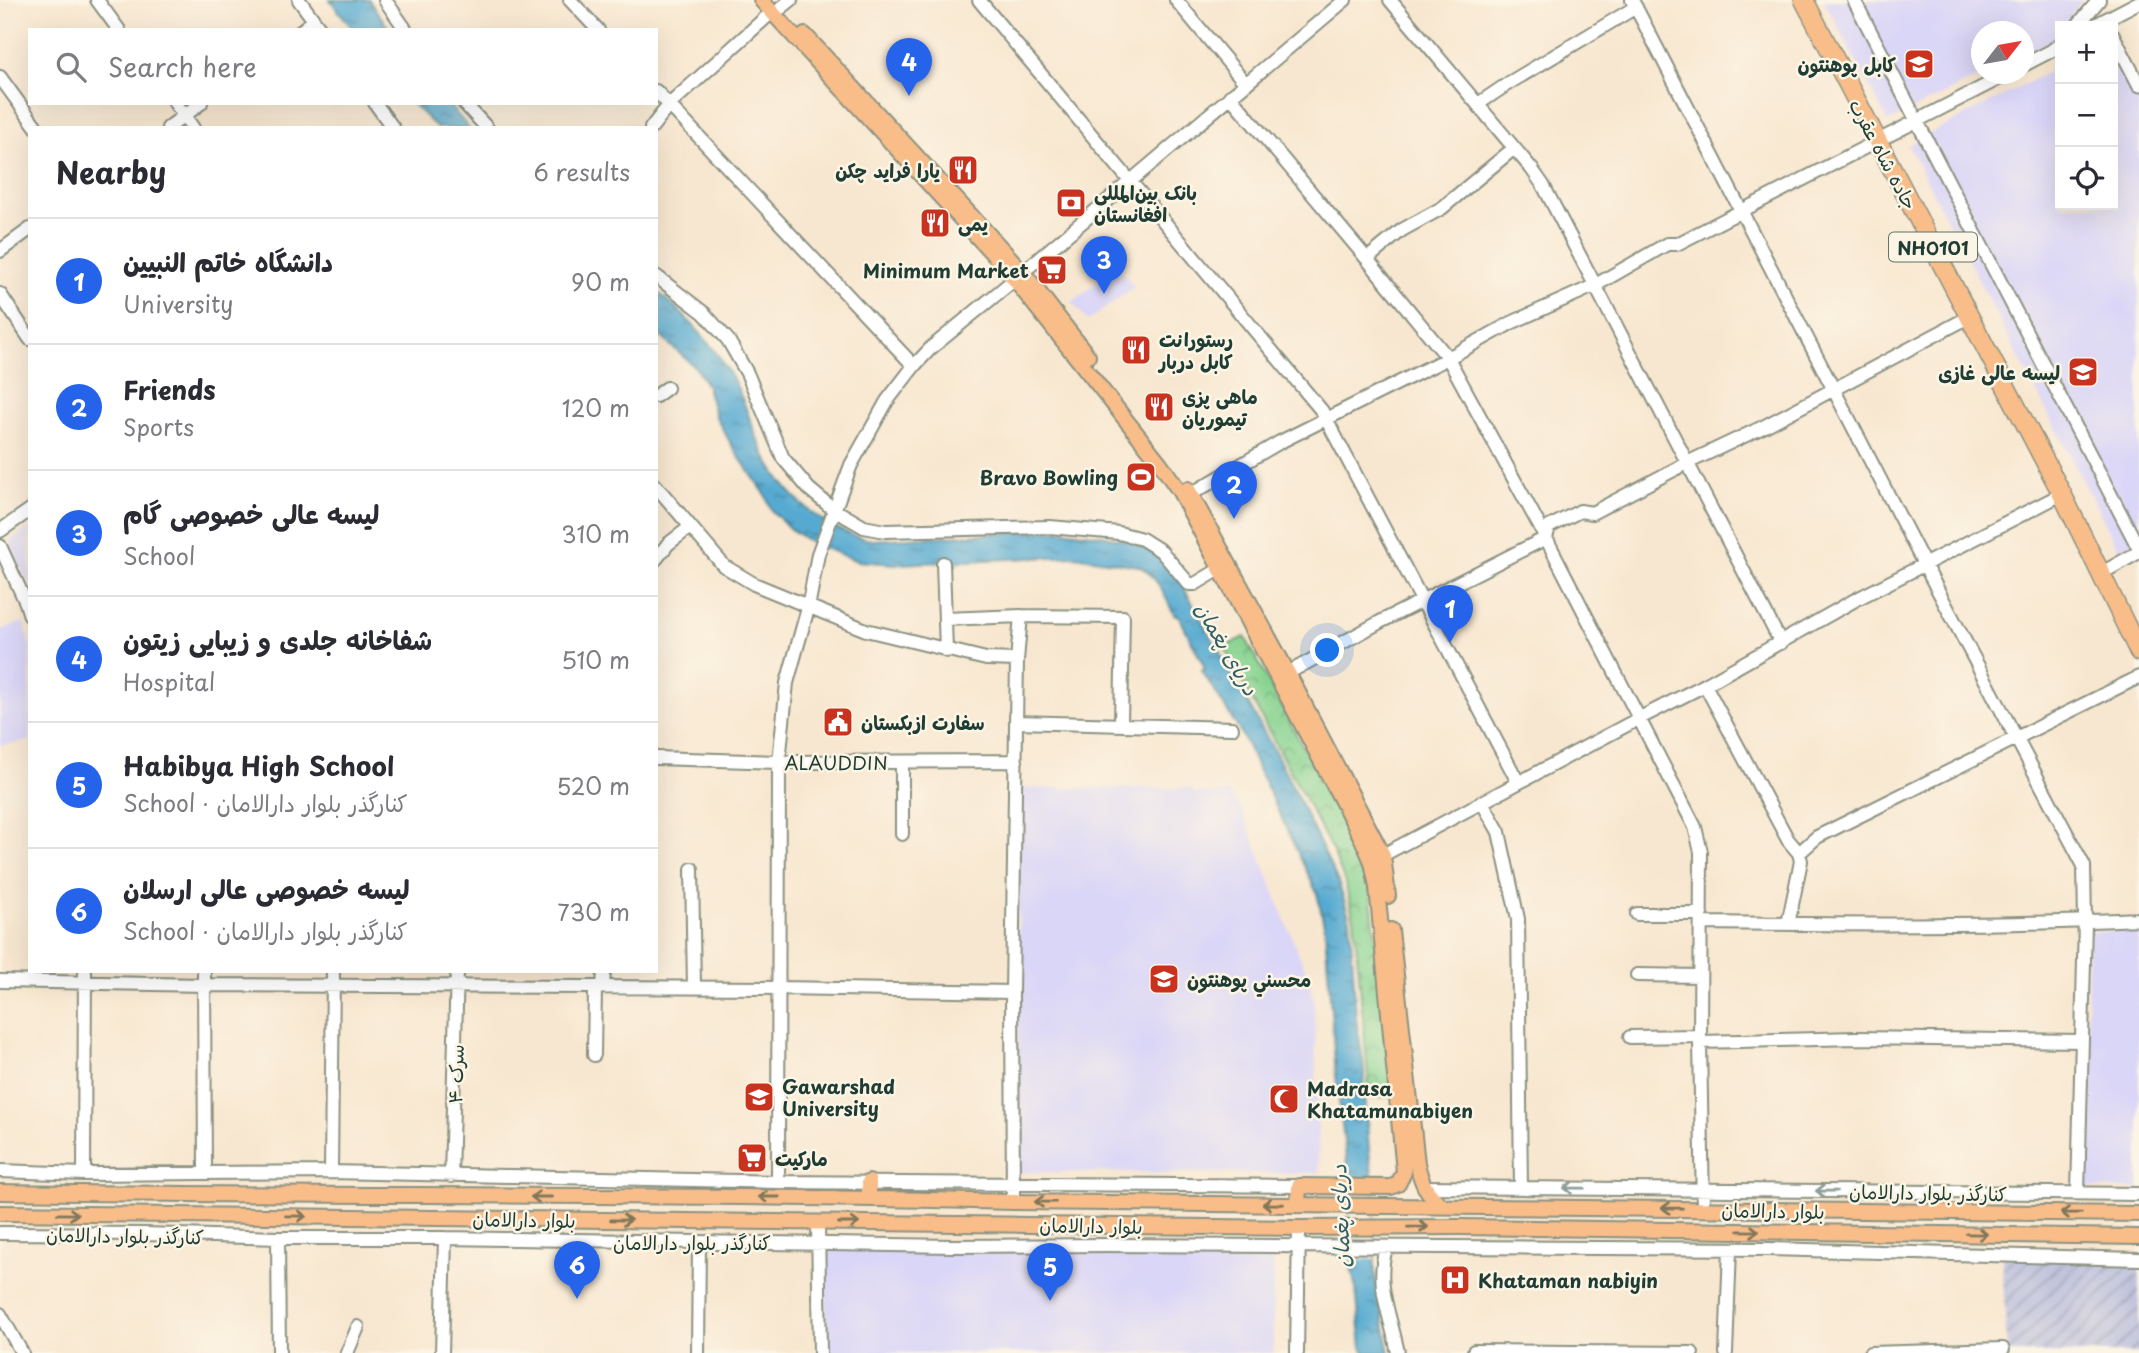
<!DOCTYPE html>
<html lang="en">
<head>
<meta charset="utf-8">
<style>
	:root { --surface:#fff; --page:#f2f2f3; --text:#2b2b33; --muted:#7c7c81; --line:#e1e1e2; --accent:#2563eb }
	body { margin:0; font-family:"Playpen Sans","Playpen Sans Arabic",sans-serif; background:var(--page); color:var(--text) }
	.controls { position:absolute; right:21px; top:21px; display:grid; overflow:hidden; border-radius:0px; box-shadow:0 7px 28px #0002 }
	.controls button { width:63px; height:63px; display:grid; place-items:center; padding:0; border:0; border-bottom:2px solid var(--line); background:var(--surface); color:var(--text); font:35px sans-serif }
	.compass { position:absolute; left:1971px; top:21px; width:63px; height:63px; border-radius:50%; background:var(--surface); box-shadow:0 7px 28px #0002; rotate:59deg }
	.you { position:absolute; left:1328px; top:651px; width:24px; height:24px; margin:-18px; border:5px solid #fff; border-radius:50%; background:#1a73e8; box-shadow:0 0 0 10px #1a73e833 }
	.badge { display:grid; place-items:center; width:46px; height:46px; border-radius:50%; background:var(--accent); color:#fff; font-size:23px; font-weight:700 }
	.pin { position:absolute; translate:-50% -58px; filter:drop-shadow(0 2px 4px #0008) }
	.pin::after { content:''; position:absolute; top:37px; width:24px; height:21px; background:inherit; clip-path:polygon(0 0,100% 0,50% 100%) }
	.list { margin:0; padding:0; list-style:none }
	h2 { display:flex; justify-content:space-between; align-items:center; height:91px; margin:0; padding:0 28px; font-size:30px }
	h2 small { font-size:23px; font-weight:400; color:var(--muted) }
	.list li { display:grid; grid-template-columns:46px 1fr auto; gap:21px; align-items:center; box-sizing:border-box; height:126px; padding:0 28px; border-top:2px solid var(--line) }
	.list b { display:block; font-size:26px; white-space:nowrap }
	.list p { margin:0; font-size:23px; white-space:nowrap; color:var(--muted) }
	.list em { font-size:23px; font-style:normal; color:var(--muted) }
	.icon { flex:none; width:38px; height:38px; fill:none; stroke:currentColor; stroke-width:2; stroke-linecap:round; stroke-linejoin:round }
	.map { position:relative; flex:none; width:2139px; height:1353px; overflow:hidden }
	.search { position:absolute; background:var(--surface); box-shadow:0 7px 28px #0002; left:28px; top:28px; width:630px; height:77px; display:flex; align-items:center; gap:18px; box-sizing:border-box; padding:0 24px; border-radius:0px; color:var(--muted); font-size:26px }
	.panel { position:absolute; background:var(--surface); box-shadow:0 7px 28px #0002; left:28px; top:126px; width:630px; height:847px; border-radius:0px }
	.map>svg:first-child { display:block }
	.built { fill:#dad6f7 }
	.industrial { fill:url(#industrial-furrows) }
	.park { fill:url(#park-crowns); stroke:#538862; stroke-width:2 }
	.water { fill:url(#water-ripples); stroke:#3a7482; stroke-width:2 }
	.pier { fill:#f8e7d0 }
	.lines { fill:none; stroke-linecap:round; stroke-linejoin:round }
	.minor-casing { stroke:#8c9282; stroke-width:16 }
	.major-casing { stroke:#8c9282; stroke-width:18 }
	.highway-casing { stroke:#8c9282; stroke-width:21 }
	.minor { stroke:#fff; stroke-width:12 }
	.major { stroke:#f8bd89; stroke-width:14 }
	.highway { stroke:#f8bd89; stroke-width:18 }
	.oneway { stroke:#8f9e9a }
	.oneway2 { stroke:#81775a }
	.labels { text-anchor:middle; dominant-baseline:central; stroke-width:5; stroke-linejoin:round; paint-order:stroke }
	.shield { fill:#fcf5e5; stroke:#617469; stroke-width:2 }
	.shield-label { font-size:18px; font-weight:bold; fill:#1f3d34 }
	.poi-label { font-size:19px; font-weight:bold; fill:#1f3d34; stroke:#fcf5e5; text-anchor:start }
	.street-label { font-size:19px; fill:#1f3d34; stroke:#fcf5e5 }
	.water-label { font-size:21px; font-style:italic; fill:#305e63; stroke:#fcf5e5 }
</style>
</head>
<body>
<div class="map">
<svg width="2139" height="1353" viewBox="0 0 2139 1353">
	<defs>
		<pattern id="industrial-furrows" width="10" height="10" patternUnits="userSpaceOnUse" patternTransform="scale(1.75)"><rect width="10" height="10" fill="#c0c2dd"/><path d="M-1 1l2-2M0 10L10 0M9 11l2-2" fill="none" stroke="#9b9fb4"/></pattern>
		<pattern id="park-crowns" width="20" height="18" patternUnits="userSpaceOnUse" patternTransform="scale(1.75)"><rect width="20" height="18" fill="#87d390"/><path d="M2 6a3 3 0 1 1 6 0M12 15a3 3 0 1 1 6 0" fill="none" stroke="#6eac76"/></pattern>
		<pattern id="water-ripples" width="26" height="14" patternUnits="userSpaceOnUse" patternTransform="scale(1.75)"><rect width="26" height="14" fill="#56aad1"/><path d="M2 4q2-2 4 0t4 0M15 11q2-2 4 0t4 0" fill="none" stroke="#478caa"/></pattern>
	</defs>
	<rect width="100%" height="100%" fill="#fcf5e5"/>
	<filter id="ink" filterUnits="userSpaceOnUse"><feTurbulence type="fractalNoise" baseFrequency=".0143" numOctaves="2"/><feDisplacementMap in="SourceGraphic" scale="14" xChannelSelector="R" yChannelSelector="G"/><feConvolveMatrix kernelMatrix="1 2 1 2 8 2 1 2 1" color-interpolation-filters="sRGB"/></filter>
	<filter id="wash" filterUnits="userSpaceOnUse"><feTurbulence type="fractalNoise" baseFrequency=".00686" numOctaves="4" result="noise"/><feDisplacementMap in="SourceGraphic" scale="28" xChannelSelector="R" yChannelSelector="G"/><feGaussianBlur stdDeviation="1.57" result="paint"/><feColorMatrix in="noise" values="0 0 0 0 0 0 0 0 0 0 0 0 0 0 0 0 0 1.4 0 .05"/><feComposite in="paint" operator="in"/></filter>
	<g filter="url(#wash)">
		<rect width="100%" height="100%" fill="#f8e7d0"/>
		<path class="built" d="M1824,0H2082L2064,26H2060V32L2057,37L2024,54V32H1982V74H1984L1888,122Z
			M2113,54L2139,105V539L2119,550L1908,145L2060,66V205H2113Z
			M1114,270L1118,276L1123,272L1134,287L1088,321L1072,302Z
			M30,527V591L10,541Z
			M24,622L30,647V741L0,745V630Z
			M1021,788H1193V793H1228L1241,808L1308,977L1314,1000L1319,1173L1014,1172L1017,1137L1019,981L1018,838Z
			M2139,930V1189L2087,1188L2088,932Z
			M826,1248L1273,1250V1353H827Z"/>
		<path class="industrial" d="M2002,1255L2139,1259V1353H2007Z"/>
		<path class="park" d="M1245,637L1359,853L1369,881L1394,1096L1370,1098L1354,919L1345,883L1333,852L1224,647Z"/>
		<path class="water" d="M330,0H369L390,30H354Z
			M412,103H447L469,128H437Z
			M656,291C690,318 716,347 736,385C745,403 750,422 758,440C778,489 818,529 871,540L1061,530L1102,535L1132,542L1152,552L1163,561L1179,579L1280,761L1338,881L1350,920L1356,1018L1363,1061L1369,1152L1373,1181L1375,1275L1390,1353H1365L1362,1347L1356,1289L1349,1259V1181L1336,1076L1325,929L1317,893L1240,731L1202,671L1205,668L1179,616L1174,614C1165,597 1157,575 1139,566L1075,556L897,564L857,561L812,543L790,529L772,511L765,494L735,451L715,415L707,386L696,368L656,332Z"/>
		<path class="pier" d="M1349,1181H1373L1374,1259H1349Z"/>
	</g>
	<g filter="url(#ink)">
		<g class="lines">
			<g class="minor-casing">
				<path id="minor" d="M97,0L119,30
					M299,0L321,30
					M385,0L406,30
					M570,0L598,30
					M979,0L1322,411L1518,782
					M1176,0L1246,84
					M1390,0L1531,168L1543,185L1781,643
					M1632,0L1924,564L2084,866L2085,922L2078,1193
					M1854,0L2139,549
					M781,8L791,0
					M2077,26L2099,0
					M2093,26L2139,2
					M302,30L314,20
					M2113,35L2139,85
					M2024,65L2051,51L2060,44
					M0,77L37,128
					M656,91L914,366
					M1230,96L1367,259L1448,358L1546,538L1695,827L1701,852L1700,1042L1703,1209
					M175,103L193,128
					M375,103L393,128
					M464,103L487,128
					M1478,104L1509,83L1636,7
					M168,128L201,103
					M651,128L669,105L772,12
					M0,251L30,229
					M1367,259L1402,230L1442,208L1513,149
					M1023,272L1345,0
					M656,276L704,313L728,340L747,373L783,458L809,489L833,509L864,527L885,531L1050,527L1119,533L1142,539L1161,551L1189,584H1195L1220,569
					M0,294L30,339
					M656,396L667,388
					M656,486L724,566L754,584L866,630L986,659L1017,660
					M1191,494L1280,442L1448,358L1511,323L1594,286L1667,244H1677L2008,74
					M0,531L30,510
					M0,546L26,603L30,616
					M656,559L668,544L689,528
					M943,563L946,651
					M2100,574L2139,552
					M945,619L1021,616L1123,617L1121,724
					M1288,673L1380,622L1546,538L1549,527L1580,511L1592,513L1687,463L1763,427L1969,317
					M1705,685L1788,840L1799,853L1801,861L1788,924
					M1017,722L1232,728
					M656,758L779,762L1016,761
					M902,762V834
					M1482,802L1499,832L1518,919L1521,1188
					M1799,853L1817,837L2139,677
					M1383,855L1640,718L1705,685L1855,600L2062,494
					M692,869L694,988
					M1637,914H1701
					M1701,923C1847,925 1993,926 2139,919
					M204,971L205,1172
					M1637,975L1700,976
					M0,981L204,985L780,988L1012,992
					M603,987L604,971
					M1630,1037L1700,1036
					M1700,1042L1856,1038L2082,1041
					M594,1055L595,987
					M0,1171L84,1174L331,1172L778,1182L1299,1186
					M331,1172L333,971
					M84,1174L85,971
					M451,1176L457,971
					M778,1182L779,762L787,683L808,608L818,554L851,465L887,401L914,366L931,348L1015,279
					M1424,1187L2139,1194
					M1013,1202L1012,992L1017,660L1021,616
					M818,1223L820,1353
					M0,1233L144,1234L278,1238H445L953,1246L1108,1245L1768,1249L2139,1259
					M278,1238L279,1353
					M1386,1248C1375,1286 1391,1316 1398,1353
					M0,1314L22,1353
					M1474,1351L1692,1353
					M347,1353L358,1327
					M442,1353L445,1238
					M698,1353L699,1243
					M1297,1353L1299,1228
					M1726,1353L1730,1249
					M1870,1353L2003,1349"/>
			</g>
			<g class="major-casing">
				<path id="major" d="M761,0L1003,265L1160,463L1180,492L1362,839L1372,862L1377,887L1404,1172L1398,1184L1391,1187L1299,1186L1298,1204
					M805,35L1023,272L1088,356
					M1188,489L1288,673L1383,855L1388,896
					M1391,930L1417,1163C1421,1182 1426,1194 1443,1206
					M869,1182V1198
					M0,1192C337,1197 675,1193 1013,1202L2139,1214
					M0,1213L1299,1228L1460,1227L2139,1237"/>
			</g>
			<g class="highway-casing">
				<path id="highway" d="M1804,0L2062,494L2139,652"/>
			</g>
			<use href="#minor" class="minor"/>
			<use href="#major" class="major"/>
			<use href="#highway" class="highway"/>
		</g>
		<defs><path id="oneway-shaft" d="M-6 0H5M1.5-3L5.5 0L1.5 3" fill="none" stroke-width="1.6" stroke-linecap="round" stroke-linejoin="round" transform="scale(1.75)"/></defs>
		<g class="oneway">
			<use href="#oneway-shaft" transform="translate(1574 1188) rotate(-179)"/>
			<use href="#oneway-shaft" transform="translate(1826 1191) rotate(-179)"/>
		</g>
		<g class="oneway2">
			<use href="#oneway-shaft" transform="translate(541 1197) rotate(-180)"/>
			<use href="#oneway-shaft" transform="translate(769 1197) rotate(-180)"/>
			<use href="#oneway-shaft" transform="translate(1045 1202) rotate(-179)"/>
			<use href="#oneway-shaft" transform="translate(1273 1204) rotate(-179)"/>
			<use href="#oneway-shaft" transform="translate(1672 1208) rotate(-179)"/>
			<use href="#oneway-shaft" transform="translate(2071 1213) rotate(-179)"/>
			<use href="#oneway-shaft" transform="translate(68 1214) rotate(1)"/>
			<use href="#oneway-shaft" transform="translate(296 1216) rotate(1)"/>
			<use href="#oneway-shaft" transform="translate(621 1220) rotate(1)"/>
			<use href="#oneway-shaft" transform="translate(849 1223)"/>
			<use href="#oneway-shaft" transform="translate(1418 1227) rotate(-1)"/>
			<use href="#oneway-shaft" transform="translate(1749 1231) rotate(1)"/>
			<use href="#oneway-shaft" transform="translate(1977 1234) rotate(1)"/>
		</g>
	</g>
	<defs>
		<g id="university-square" transform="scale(1.575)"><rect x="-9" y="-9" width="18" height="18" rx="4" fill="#c8321e" stroke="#fcf5e5"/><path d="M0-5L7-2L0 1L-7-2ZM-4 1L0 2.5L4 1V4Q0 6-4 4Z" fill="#fff"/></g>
		<g id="restaurant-square" transform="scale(1.575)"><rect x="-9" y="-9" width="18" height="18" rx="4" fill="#c8321e" stroke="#fcf5e5"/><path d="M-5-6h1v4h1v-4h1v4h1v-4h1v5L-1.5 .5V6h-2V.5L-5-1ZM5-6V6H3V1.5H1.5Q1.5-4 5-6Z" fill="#fff"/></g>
		<g id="bank-square" transform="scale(1.575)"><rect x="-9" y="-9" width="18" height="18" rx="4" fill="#c8321e" stroke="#fcf5e5"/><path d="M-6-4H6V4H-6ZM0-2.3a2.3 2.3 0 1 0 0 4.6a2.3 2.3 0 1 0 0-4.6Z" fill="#fff"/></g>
		<g id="supermarket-square" transform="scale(1.575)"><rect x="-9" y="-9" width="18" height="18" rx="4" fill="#c8321e" stroke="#fcf5e5"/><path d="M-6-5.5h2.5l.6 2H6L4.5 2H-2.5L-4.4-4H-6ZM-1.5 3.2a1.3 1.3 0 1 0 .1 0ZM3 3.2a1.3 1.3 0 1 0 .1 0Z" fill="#fff"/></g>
		<g id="stadium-square" transform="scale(1.575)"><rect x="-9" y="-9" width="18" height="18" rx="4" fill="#c8321e" stroke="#fcf5e5"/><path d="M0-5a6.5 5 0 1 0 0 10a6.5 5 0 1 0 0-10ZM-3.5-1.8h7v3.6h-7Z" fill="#fff"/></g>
		<g id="civic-square" transform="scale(1.575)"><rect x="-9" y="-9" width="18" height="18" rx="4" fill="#c8321e" stroke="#fcf5e5"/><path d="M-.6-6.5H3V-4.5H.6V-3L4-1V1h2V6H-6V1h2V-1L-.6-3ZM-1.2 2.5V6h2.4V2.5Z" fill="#fff"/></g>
		<g id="mosque-square" transform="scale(1.575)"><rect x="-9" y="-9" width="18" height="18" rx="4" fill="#c8321e" stroke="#fcf5e5"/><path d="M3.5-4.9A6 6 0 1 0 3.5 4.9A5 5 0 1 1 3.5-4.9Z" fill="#fff"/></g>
		<g id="hospital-square" transform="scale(1.575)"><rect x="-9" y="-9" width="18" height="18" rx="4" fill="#c8321e" stroke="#fcf5e5"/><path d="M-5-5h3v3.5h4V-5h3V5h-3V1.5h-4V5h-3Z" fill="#fff"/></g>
	</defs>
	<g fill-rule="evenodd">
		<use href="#university-square" x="1919" y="64"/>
		<use href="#restaurant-square" x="963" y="170"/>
		<use href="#bank-square" x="1071" y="203"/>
		<use href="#restaurant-square" x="935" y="223"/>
		<use href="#supermarket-square" x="1052" y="270"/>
		<use href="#restaurant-square" x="1136" y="350"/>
		<use href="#university-square" x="2083" y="372"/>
		<use href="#restaurant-square" x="1159" y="407"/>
		<use href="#stadium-square" x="1141" y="477"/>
		<use href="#civic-square" x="838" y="722"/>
		<use href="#university-square" x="1164" y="979"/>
		<use href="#university-square" x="759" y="1097"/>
		<use href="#mosque-square" x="1284" y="1099"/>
		<use href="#supermarket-square" x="752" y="1158"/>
		<use href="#hospital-square" x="1455" y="1280"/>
	</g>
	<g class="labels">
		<rect class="shield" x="1889" y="232.5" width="88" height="29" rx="5"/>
		<g class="shield-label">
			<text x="1933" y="247">NH0101</text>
		</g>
		<g class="poi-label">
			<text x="1896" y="64" text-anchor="end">کابل پوهنتون</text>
			<text x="940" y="170" text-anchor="end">یارا فراید چکن</text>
			<text x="1094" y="192">بانک بین‌المللی<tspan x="1094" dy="22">افغانستان</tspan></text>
			<text x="958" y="223">یمی</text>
			<text x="1029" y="270" text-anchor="end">Minimum Market</text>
			<text x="1159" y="339">رستورانت<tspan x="1159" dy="22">کابل دربار</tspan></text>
			<text x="2060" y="372" text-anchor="end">لیسه عالی غازی</text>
			<text x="1182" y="396">ماهی پزی<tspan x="1182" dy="22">تیموریان</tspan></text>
			<text x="1118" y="477" text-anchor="end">Bravo Bowling</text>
			<text x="861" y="722">سفارت ازبکستان</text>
			<text x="1187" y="979">محسني پوهنتون</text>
			<text x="782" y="1086">Gawarshad<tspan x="782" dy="22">University</tspan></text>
			<text x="1307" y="1088">Madrasa<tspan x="1307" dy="22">Khatamunabiyen</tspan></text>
			<text x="775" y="1158">مارکیت</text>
			<text x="1478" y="1280">Khataman nabiyin</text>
		</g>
		<g class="street-label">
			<text transform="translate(1884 154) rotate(62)">جاده شاه عقرب</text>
			<text x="836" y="762">ALAUDDIN</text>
			<text transform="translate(455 1074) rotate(-88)">سرک ۴</text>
			<text transform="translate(1928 1192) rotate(1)">کنارگذر بلوار دارالامان</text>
			<text transform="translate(1773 1210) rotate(1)">بلوار دارالامان</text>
			<text transform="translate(524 1219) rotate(1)">بلوار دارالامان</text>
			<text transform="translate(1091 1225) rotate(1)">بلوار دارالامان</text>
			<text transform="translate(125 1235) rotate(1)">کنارگذر بلوار دارالامان</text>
			<text x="692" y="1242">کنارگذر بلوار دارالامان</text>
		</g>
		<g class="water-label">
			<text transform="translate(1228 648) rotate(60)">دریای پغمان</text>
			<text transform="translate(1339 1216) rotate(-92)">دریای پغمان</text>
		</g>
	</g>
</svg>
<div class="controls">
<button>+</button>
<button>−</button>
<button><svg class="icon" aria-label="locate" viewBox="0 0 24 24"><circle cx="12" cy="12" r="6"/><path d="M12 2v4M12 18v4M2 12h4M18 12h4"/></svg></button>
</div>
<svg class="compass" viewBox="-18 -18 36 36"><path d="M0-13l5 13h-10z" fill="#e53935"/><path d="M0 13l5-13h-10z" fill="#7c7c81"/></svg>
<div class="you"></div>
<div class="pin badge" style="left:1450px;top:643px">1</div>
<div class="pin badge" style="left:1234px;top:519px">2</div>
<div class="pin badge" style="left:1104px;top:294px">3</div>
<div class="pin badge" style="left:909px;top:96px">4</div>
<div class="pin badge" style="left:1050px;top:1301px">5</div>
<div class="pin badge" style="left:577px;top:1299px">6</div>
<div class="search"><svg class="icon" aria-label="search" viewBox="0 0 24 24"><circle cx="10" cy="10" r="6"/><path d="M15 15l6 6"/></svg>Search here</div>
<section class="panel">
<h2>Nearby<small>6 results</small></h2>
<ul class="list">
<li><span class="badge">1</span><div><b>دانشگاه خاتم النبیین</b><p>University</p></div><em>90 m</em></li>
<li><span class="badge">2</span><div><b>Friends</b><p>Sports</p></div><em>120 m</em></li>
<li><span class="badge">3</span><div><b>لیسه عالی خصوصی گام</b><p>School</p></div><em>310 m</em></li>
<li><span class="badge">4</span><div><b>شفاخانه جلدی و زیبایی زیتون</b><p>Hospital</p></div><em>510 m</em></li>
<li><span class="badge">5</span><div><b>Habibya High School</b><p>School · کنارگذر بلوار دارالامان</p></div><em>520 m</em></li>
<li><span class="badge">6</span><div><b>لیسه خصوصی عالی ارسلان</b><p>School · کنارگذر بلوار دارالامان</p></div><em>730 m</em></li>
</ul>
</section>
</div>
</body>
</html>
